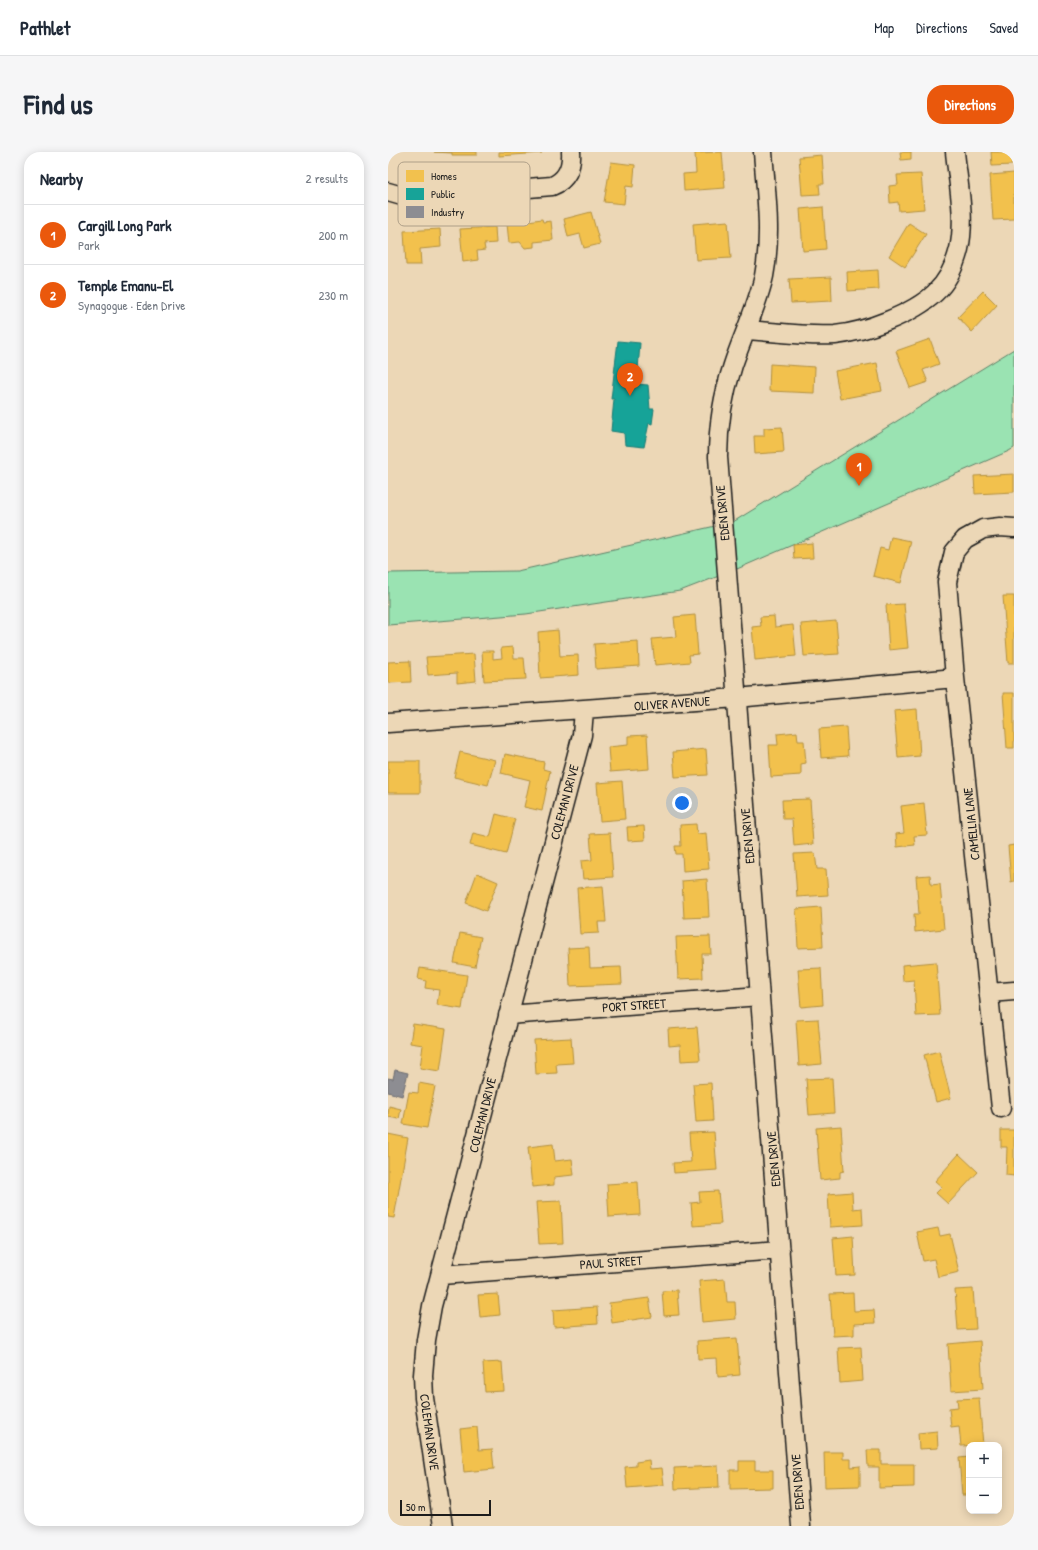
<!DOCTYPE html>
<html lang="en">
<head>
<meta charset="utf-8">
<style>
	:root { --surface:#fff; --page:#f6f6f7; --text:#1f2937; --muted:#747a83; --line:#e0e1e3; --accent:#ea580c }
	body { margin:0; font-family:"Patrick Hand",sans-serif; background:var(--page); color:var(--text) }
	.controls { position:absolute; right:12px; bottom:12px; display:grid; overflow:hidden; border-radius:8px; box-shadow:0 2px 10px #0003 }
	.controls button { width:36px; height:36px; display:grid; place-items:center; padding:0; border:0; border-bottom:1px solid var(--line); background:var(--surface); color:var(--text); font:20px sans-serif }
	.scale { position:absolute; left:12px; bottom:10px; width:91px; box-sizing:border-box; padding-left:4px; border:2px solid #1c1c1c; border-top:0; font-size:11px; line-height:14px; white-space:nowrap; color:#1c1c1c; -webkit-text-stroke:3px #ecd7b6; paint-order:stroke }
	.you { position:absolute; left:294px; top:651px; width:14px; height:14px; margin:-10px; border:3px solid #fff; border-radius:50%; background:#1a73e8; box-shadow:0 0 0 6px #1a73e833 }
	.badge { display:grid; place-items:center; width:26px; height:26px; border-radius:50%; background:var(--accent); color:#fff; font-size:13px; font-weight:700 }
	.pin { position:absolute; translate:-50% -33px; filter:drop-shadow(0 1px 2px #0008) }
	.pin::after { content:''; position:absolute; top:21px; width:14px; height:12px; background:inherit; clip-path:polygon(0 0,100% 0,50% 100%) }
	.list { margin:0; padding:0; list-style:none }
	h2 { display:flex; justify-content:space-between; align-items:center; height:52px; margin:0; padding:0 16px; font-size:17px }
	h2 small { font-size:13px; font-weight:400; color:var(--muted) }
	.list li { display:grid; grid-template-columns:26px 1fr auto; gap:12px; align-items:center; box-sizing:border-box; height:60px; padding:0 16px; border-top:1px solid var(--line) }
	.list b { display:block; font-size:15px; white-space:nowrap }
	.list p { margin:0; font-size:13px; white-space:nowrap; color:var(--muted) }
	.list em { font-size:13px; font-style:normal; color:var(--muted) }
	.map { position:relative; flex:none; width:626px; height:1374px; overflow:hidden; border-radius:16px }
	header { display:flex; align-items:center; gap:24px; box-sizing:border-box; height:56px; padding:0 20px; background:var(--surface); border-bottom:1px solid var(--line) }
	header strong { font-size:19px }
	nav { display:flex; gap:22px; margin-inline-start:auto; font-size:14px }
	.intro { display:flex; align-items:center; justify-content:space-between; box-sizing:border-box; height:96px; padding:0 24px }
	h1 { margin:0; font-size:28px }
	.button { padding:10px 18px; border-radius:16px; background:var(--accent); color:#fff; font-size:14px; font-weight:700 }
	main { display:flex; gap:24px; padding:0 24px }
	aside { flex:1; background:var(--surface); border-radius:16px; box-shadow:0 2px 10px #0003 }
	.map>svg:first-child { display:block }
	.green { fill:#9ae3b2; stroke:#5b8067 }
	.homes { fill:#f2c14e; stroke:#b2903f }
	.public { fill:#17a398; stroke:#187a73 }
	.industry { fill:#8d8d92; stroke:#6b6b6f }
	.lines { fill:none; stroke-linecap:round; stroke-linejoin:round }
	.minor-casing { stroke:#1c1c1c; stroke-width:21 }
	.minor { stroke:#ecd7b6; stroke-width:18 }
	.labels { text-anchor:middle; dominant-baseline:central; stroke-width:4; stroke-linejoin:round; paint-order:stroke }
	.street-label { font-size:13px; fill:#1c1c1c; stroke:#ecd7b6 }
	.key { fill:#ecd7b6; stroke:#ae9f88; stroke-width:1 }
	.key-label { font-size:11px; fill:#1c1c1c }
</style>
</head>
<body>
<header>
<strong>Pathlet</strong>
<nav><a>Map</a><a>Directions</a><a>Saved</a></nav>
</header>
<div class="intro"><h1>Find us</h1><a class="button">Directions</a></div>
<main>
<aside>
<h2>Nearby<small>2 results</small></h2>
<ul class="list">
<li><span class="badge">1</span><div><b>Cargill Long Park</b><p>Park</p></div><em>200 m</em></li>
<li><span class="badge">2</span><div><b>Temple Emanu-El</b><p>Synagogue · Eden Drive</p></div><em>230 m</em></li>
</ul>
</aside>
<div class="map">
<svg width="626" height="1374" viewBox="0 0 626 1374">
	<rect width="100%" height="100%" fill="#ecd7b6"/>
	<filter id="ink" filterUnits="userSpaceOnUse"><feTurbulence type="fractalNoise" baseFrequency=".025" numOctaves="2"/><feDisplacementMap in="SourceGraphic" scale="8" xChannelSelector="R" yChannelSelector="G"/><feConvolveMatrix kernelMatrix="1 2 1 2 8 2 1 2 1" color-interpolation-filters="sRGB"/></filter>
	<g filter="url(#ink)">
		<path class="green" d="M626,197V296L621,299L349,417L292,439L138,462L0,473V421L129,419L345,370Z"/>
		<path class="homes" d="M46,0H89V3H64V1Z
			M111,0H153L154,1L111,4Z
			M334,0L337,36L296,39L295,22L308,21L307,1Z
			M512,0H523V7L513,8Z
			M603,0H623L624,13L604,14Z
			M434,3L436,32H431L432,42L414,43L411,5Z
			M223,10L247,13L245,35L238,34L236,52L216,50Z
			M626,21V67L605,68L602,23Z
			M533,22L536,57L511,59L510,50L502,51L501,34L510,33L509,23Z
			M435,55L438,97L415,99L412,57Z
			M203,60L212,92L196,96L192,82L180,85L176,67Z
			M154,67L155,70L163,69L165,88L146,90V95L137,96L132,90L121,91L119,72Z
			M340,69L343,106L308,108L305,72Z
			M521,71L538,82L517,115L501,104Z
			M107,75L108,91L96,92L97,98L89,99L90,108L75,110L72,77Z
			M52,77L53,95L32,97L33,113H18L16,79Z
			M490,118L491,137L460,139L459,120Z
			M443,125L444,149L403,151L401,127Z
			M595,139L609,153L584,180L570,165Z
			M542,187L551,212L535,218L540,230L522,236L508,199Z
			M489,211L494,239L452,247L447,219Z
			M382,212L427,215L426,241L381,239Z
			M394,275L396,300L367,302L366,284H376V276Z
			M626,322V340L587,342L586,324Z
			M503,385L523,389L513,431L485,424L492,396L500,398Z
			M424,391L425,406L406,407L405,393Z
			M615,444H626V511H620Z
			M516,452L520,496L501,498L498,453Z
			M307,463L310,502L301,503L302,510L267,513L264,487L288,485L286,465Z
			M386,464L387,475L405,473L408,504L367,508L364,475L373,474L372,465Z
			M448,469L451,502L416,504L413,472Z
			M170,478L172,504L190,503L191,523L152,526L150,480Z
			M250,489L251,514L208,517L206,492Z
			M125,495L126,506H136L138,527L96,529L94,499H105V507L114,506L113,496Z
			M86,502L88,529L69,531V521L40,523L38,505Z
			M22,509L23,530L0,531V510Z
			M615,541H626V596H619Z
			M529,557L532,604L510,606L506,559Z
			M458,575L460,604L433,606L431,577Z
			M409,580L410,589H416L418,611L413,612V623L383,625L381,593H390L389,582Z
			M259,583L261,617L222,620L220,595L240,593V584Z
			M318,597L320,623L287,625L285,600Z
			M72,600L107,608L100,633L66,625Z
			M117,602L156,610L155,617L162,619L154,659L136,655L142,628L113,621Z
			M0,609H32V641H0Z
			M234,629L237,667L212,669L209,631Z
			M422,647L425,692L406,694L404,667H395L394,648Z
			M536,651L539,683L526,684L527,693L509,695L508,682L516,681L513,654Z
			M108,662L127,667L118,702L82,693L85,681L102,685Z
			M308,672L309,682L318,681L321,717L295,719L294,702H288L287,694H293L292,673Z
			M256,674L257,688L240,689L239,675Z
			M222,681L225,725L195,727L193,709L204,708L202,682Z
			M626,693V729L623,730L620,694Z
			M427,701L429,717H438L440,743L409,745L406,702Z
			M89,721L110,730L98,759L78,751Z
			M542,723L543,733L552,732L556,777L527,780L526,762H531L528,724Z
			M319,727L321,765L296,766L294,729Z
			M215,734L218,770H210L211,781L192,782L189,736Z
			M433,755L435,795L410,796L408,757Z
			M72,781L93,785L87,815L66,811Z
			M322,784L323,802H314L315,826L290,827L288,785Z
			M201,795L202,816L233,815L234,832L182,834L180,796Z
			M548,810L552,863L528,864L526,828L515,829L514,813Z
			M32,816L79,823L74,857L49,853L51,838L37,836L38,829L30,827Z
			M433,816L435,853L413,855L410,817Z
			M430,867L434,912L411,914L408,868Z
			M25,872L58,877L52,919L32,916L35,893L22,891Z
			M309,875L312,908L293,909L292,893L281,894L280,877Z
			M183,886L185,911L168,912L169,921L148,922L146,888Z
			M551,899L563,946L548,950L536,903Z
			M444,926L446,961L421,963L418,927Z
			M31,931L47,934L39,976L15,972L21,940L30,941Z
			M323,931L325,969L308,970L305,932Z
			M1,954L13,957L11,967L0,965Z
			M453,974L456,1019L452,1020V1026L432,1028L428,976Z
			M613,978H626V1024L618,1023L619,995H613Z
			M326,980L329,1018L286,1021L285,1011L303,1010L301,981Z
			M0,982L20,986L6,1066L0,1065Z
			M165,992L167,1009L184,1007L186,1023L166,1025V1033L144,1035L140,995Z
			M571,1002L590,1020L560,1052L548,1041L554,1035L547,1029Z
			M250,1030L252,1063L221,1065L219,1032Z
			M330,1039L333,1072L305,1074L303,1051L312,1050L311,1040Z
			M464,1040L465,1057L474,1056L475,1073L442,1075L440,1042Z
			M173,1049L175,1091L151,1092L148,1050Z
			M550,1076L552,1084L562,1082L571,1120L550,1125L546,1107L535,1109L529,1080Z
			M465,1084L467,1123L448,1124L445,1086Z
			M337,1127L339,1150H347L348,1167L314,1170L311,1129Z
			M585,1137L588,1177L570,1178L567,1138Z
			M289,1138L291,1163L276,1164L274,1139Z
			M465,1141L466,1159L486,1158L487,1171L466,1172V1183L445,1184L442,1142Z
			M110,1142L112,1163L92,1165L90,1143Z
			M261,1146L264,1165L224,1171L221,1151Z
			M209,1155L210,1172L166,1175L165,1158Z
			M349,1186L352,1223L330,1225L329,1206L310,1207L309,1189Z
			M592,1189L595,1237L563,1239L560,1192Z
			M473,1195L475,1229L452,1231L450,1196Z
			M114,1210L116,1239L97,1240L95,1211Z
			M591,1246L595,1293L573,1294L571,1274L563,1275L561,1256L570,1255L569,1247Z
			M89,1275L91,1298L104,1297L106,1317L76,1320L72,1277Z
			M549,1279L550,1296L531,1297L530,1281Z
			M479,1298H493V1312H526V1335L491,1336V1315H480Z
			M436,1300H455V1307H463V1315L472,1314V1334L437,1335Z
			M581,1305V1343H574L571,1306Z
			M261,1308L262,1317L274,1316L276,1333L239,1336L237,1315L248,1314V1310Z
			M351,1309H367V1318H385V1336L342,1337V1318H351Z
			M330,1314L331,1335L287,1337L286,1316Z"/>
		<path class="public" d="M230,189L252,191L249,232L260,233L262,257H266L264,272L261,271L256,295L237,293L236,281L223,279L226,247H223Z"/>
		<path class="industry" d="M7,918L20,921L14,944L0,940V926L5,927Z"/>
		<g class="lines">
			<g class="minor-casing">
				<path id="minor" d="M375,0C378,41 384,83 376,124C369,155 355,183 345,213C335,243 330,274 330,305L413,1374
					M0,40L21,46L164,34C179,28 184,15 183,0
					M359,178C388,180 418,185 447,183C476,180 525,162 547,141C559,130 567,113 571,97C578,66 570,31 567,0
					M0,571L349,546L567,526
					M601,841L626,839
					M120,863L372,844
					M613,956L567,526L559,430L566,400L577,387L595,377L612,375L626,376
					M53,1123L392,1098
					M55,1374L36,1246L35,1223L38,1188L44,1154L194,583L196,558"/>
			</g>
			<use href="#minor" class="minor"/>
		</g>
	</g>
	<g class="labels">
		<g class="street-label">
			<text transform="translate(334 361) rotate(-95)">EDEN DRIVE</text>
			<text transform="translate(284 551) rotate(-4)">OLIVER AVENUE</text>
			<text transform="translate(176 650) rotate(-75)">COLEMAN DRIVE</text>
			<text transform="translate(583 672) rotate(-96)">CAMELLIA LANE</text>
			<text transform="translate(359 684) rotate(-95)">EDEN DRIVE</text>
			<text transform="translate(246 853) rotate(-4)">PORT STREET</text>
			<text transform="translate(94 963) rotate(-76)">COLEMAN DRIVE</text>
			<text transform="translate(385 1007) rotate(-95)">EDEN DRIVE</text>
			<text transform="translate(223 1110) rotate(-4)">PAUL STREET</text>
			<text transform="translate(42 1280) rotate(82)">COLEMAN DRIVE</text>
			<text transform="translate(409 1330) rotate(-94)">EDEN DRIVE</text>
		</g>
	</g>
	<rect x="10" y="10" width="132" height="64" rx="6" class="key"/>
	<rect x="18" y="18" width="18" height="12" fill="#f2c14e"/>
	<rect x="18" y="36" width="18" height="12" fill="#17a398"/>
	<rect x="18" y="54" width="18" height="12" fill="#8d8d92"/>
	<g class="key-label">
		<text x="43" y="28">Homes</text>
		<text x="43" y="46">Public</text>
		<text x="43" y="64">Industry</text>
	</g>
</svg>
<div class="controls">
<button>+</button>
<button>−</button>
</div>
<div class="scale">50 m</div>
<div class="you"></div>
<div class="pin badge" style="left:471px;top:334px">1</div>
<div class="pin badge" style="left:242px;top:244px">2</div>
</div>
</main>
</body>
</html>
